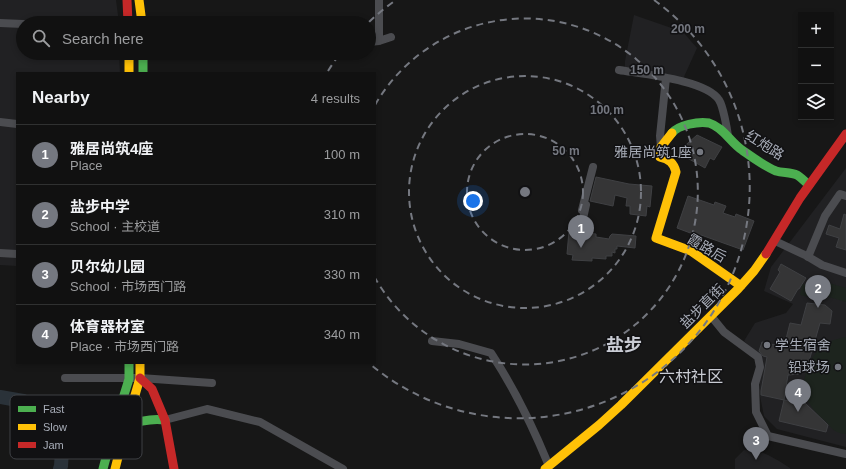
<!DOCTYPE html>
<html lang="en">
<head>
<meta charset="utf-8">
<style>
	:root { --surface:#111; --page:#1a1a1a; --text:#f1f3f6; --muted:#9c9d9f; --line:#303131; --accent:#757880 }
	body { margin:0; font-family:Helvetica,"Noto Sans SC",sans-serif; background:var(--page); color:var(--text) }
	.controls { position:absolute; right:12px; top:12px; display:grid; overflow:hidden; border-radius:0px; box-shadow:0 2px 6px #0003 }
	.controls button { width:36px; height:36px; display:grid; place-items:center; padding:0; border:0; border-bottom:1px solid var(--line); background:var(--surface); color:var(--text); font:20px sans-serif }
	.you { position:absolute; left:473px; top:201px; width:14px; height:14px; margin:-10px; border:3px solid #fff; border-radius:50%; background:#1a73e8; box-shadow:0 0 0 6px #1a73e833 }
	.badge { display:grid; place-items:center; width:26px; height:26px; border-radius:50%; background:var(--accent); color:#fff; font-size:13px; font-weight:700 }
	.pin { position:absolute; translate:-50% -33px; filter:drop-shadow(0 1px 2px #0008) }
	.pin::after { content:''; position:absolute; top:21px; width:14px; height:12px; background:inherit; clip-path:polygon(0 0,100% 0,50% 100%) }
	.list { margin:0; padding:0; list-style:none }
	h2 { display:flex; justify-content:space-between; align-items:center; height:52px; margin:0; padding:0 16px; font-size:17px }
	h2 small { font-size:13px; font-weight:400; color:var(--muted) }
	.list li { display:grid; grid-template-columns:26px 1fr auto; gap:12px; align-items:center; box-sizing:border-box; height:60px; padding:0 16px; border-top:1px solid var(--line) }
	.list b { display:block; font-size:15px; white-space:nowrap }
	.list p { margin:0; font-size:13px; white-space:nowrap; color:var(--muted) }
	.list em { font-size:13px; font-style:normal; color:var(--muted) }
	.icon { flex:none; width:22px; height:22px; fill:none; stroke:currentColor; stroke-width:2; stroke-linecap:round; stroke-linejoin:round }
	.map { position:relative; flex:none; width:846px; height:469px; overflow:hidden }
	.search { position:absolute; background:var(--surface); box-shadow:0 2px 6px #0003; left:16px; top:16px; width:360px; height:44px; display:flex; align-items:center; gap:10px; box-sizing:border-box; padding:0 14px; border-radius:22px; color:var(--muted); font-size:15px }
	.panel { position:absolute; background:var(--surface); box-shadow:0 2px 6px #0003; left:16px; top:72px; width:360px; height:292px; border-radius:0px }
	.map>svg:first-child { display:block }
	.built { fill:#212123 }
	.green { fill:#1d241e }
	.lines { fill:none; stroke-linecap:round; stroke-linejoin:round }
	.river { stroke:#2a3239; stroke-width:14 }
	.building { fill:#353536; stroke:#3f4043 }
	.street { stroke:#4b4c50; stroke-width:8 }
	.fast { stroke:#4caf50; stroke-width:9 }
	.slow { stroke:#ffc107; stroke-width:9 }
	.jam { stroke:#c62828; stroke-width:9 }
	.ring { fill:none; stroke:#757880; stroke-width:2; stroke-dasharray:7 5 }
	.poi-dot { fill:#757880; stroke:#111113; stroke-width:1.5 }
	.labels { text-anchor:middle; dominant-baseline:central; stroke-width:3; stroke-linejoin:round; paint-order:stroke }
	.street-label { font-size:14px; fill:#a8adb8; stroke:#111113 }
	.poi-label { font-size:14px; fill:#a8adb8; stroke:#111113; text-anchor:end }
	.quarter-label { font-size:16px; fill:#c9ccd4; stroke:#111113 }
	.district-label { font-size:18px; font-weight:bold; fill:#c9ccd4; stroke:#111113 }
	.key { fill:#111113; stroke:#3e4045; stroke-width:1 }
	.key-label { font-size:11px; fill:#a8adb8 }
	.centre { fill:#757880; stroke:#111113; stroke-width:2 }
	.ring-label { font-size:12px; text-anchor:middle; font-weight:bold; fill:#757880; stroke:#111113; stroke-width:3; stroke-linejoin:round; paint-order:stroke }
</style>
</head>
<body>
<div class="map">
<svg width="846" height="469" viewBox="0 0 846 469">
	<rect width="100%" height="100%" fill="#171717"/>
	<path class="built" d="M0,0H116L119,23H23V53H119L120,73H17V266L0,265Z
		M634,15L683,32L697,48L683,79L625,69V61Z
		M846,168V447L777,429L764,416L759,391L761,357L744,341L755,323L786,313L793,304L764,291L771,267Z
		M744,450L758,451L768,455L779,461L790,468V469H735V459Z"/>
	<path class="green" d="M822,281L846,288V302L819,294Z
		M802,284L815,287L813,298L800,295Z
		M846,337V434C843,434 840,433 837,432C832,430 828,423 824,420C817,414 812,409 808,401C798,379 810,351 831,341C836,339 841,338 846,337Z"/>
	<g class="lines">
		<path class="river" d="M0,397L23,401L48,417L58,428L61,439L62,450L61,466L60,469"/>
	</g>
	<path class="building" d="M697,135L722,147L714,160L710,158L705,168L682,155L683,153L679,151Z
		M596,177L629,184L652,186L650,207L647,206L646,216L630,214V206H626L627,198L615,195L613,206L590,201Z
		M688,196L714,205L715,202L726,206L723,213L735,217L736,214L754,221L743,250L701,235V237L677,228Z
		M844,214L846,215V250L836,247L839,238L826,234L829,225L840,229Z
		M569,231L596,234V237L609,239L610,236L612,234L636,236L635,248L617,246V249H615V253L612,252V256H606V259L592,258V261L572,260L573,255L567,254Z
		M781,264L806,278L799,289H798L791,301L770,289L780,272L778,270Z
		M807,303L825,305L832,311L830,324L820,323L807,368L798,365L799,374L788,375L784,400L761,395V391L767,357L763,356L759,351L762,342L784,347L790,323L801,325Z
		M784,400L805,403L828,425L826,432L779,421Z"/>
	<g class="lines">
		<path class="street" d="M379,0V41
			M0,23L23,24
			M369,42L379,41L391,37
			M619,70C642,74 707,80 719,100C723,106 727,128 728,136
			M0,122L17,124
			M661,147L660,136L666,78
			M582,210L593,167
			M582,223L586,205
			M775,241L807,256L822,265L846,273
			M0,253L17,254
			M808,257L825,216L840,194L846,196
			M711,316L724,332L758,357L760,367L755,384L756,412L768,436L846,454
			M432,341L459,344L491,353C514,388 533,427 549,466
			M65,378H140L212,383
			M165,420L207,409L260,422L343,469"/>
		<path class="fast" d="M143,53V73
			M672,133C678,125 699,121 709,123C723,127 731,143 742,150C752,157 764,166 776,171C783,173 791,172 797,175C801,177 805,182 809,185
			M126,426C139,421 151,418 165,420
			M103,469L115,424L129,379V363"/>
		<path class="slow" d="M139,0L142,23
			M129,53V73
			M672,133L661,147L660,157C669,159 674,163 676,172L656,238L691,251L741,286
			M115,469L126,426L140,378V363
			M545,469L599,425L621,405L738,289L754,271L766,254"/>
		<path class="jam" d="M127,0L128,23
			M766,254L800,198L846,134
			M140,378L152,389L165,420L174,469"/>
	</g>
	<g class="ring">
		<circle cx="525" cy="192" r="58"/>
		<circle cx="525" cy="192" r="116"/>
		<path d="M375 105A173 173 0 1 1 375 278"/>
		<path d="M328 71A231 231 0 0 1 339 55M369 22A231 231 0 0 1 396 0M654 0A231 231 0 1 1 370 364"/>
	</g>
	<g class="poi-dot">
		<circle cx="700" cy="152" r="4"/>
		<circle cx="767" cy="345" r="4"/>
		<circle cx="838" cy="367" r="4"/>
	</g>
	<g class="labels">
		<g class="street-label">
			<text transform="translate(765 145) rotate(32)">红炮路</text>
			<text transform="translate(707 248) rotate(30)">霞路后</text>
			<text transform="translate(702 306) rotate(-45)">盐步直街</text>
		</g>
		<g class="poi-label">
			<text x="692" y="152">雅居尚筑1座</text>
			<text x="775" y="345" text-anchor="start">学生宿舍</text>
			<text x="830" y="367">铅球场</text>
		</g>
		<g class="quarter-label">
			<text x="691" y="376">六村社区</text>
		</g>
		<g class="district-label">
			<text x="624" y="345">盐步</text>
		</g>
	</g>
	<rect x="10" y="395" width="132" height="64" rx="6" class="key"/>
	<rect x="18" y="406" width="18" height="6" fill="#4caf50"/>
	<rect x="18" y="424" width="18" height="6" fill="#ffc107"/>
	<rect x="18" y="442" width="18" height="6" fill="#c62828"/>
	<g class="key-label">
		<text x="43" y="413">Fast</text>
		<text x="43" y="431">Slow</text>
		<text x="43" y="449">Jam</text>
	</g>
	<circle cx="525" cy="192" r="6" class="centre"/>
	<g class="ring-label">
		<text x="688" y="33">200 m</text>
		<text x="647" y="74">150 m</text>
		<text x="607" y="114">100 m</text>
		<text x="566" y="155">50 m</text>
	</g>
</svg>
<div class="controls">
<button>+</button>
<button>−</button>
<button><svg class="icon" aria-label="layers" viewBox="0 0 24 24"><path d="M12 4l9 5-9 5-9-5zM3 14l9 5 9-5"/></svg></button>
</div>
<div class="you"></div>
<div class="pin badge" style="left:581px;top:248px">1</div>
<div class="pin badge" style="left:818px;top:308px">2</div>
<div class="pin badge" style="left:756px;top:460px">3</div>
<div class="pin badge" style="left:798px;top:412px">4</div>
<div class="search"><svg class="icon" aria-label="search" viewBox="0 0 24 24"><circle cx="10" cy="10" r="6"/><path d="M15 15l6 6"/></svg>Search here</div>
<section class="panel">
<h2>Nearby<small>4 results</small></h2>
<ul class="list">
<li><span class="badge">1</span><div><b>雅居尚筑4座</b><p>Place</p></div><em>100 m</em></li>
<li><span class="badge">2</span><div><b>盐步中学</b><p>School · 主校道</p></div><em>310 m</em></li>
<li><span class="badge">3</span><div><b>贝尔幼儿园</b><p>School · 市场西门路</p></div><em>330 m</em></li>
<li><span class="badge">4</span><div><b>体育器材室</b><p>Place · 市场西门路</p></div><em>340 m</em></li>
</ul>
</section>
</div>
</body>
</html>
